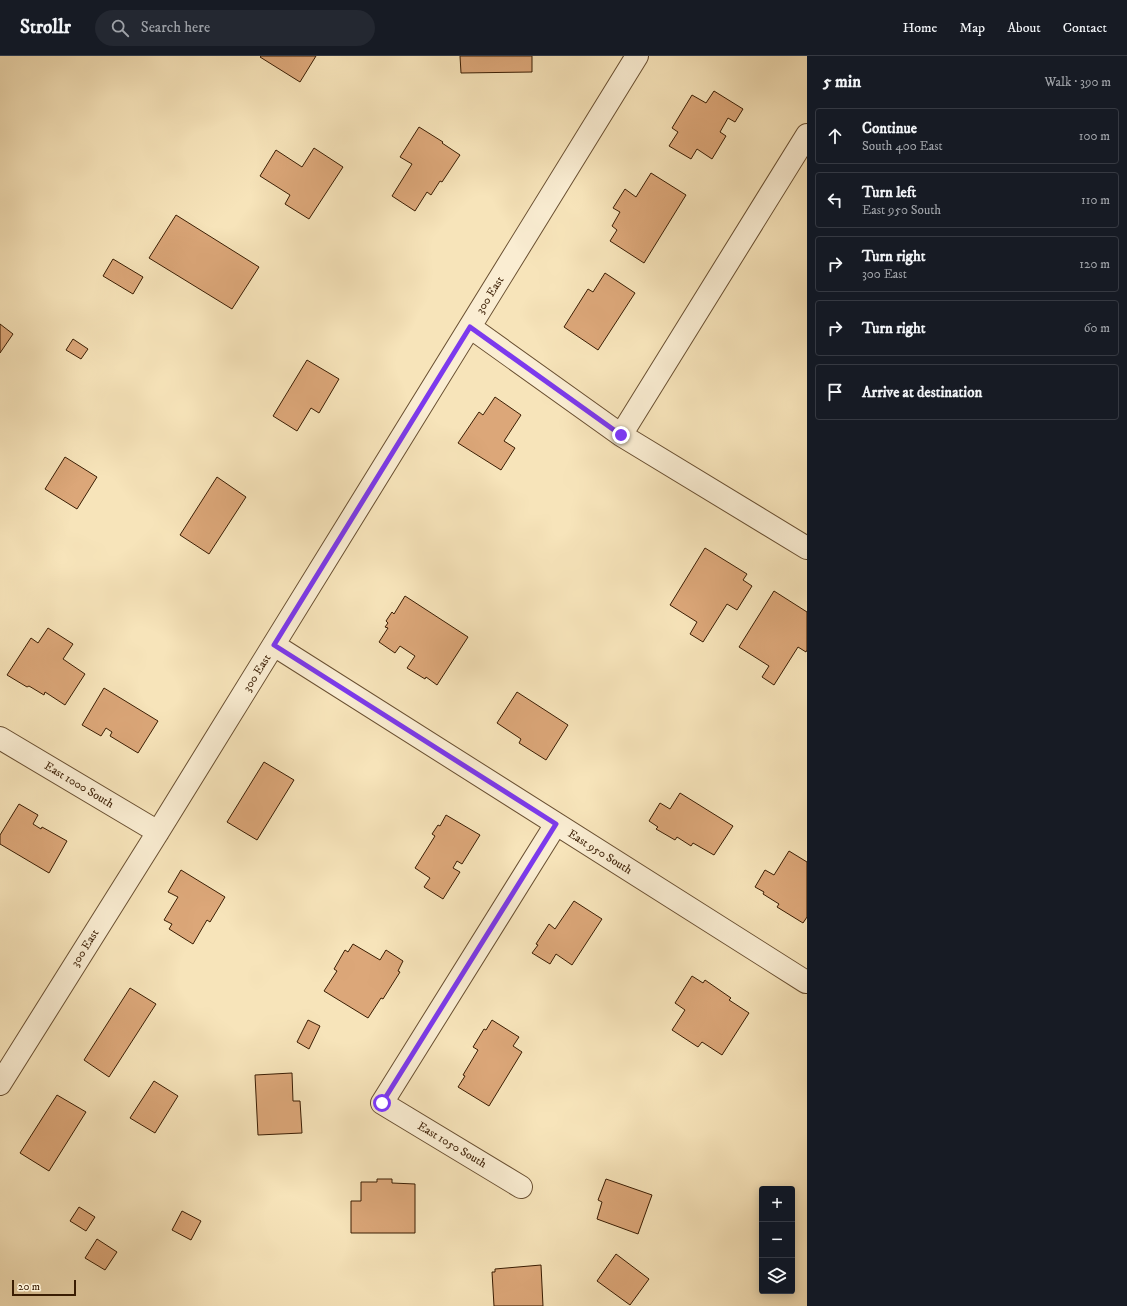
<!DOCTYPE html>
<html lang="en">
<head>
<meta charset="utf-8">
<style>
	:root { --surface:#171b24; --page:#242831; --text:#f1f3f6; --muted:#9ea1a6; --line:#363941 }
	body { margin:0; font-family:"IM FELL DW Pica",serif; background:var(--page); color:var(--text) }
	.controls { position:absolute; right:12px; bottom:12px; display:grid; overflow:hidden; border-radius:4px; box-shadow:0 2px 10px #0003 }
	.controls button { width:36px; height:36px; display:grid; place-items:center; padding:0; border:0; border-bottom:1px solid var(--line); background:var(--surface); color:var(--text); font:20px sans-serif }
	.scale { position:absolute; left:12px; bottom:10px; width:64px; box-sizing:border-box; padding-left:4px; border:2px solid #3a1d03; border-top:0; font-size:11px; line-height:14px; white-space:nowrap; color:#3a1d03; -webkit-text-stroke:3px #faedd2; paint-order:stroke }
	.stop { position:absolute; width:12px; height:12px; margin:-9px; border:3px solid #7c3aed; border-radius:50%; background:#fff }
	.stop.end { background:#7c3aed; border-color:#fff; box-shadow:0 1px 4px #0008 }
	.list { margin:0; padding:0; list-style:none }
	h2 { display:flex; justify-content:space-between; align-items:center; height:52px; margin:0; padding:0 16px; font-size:17px }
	h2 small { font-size:13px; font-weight:400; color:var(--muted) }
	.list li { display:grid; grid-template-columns:26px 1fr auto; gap:12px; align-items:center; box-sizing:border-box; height:56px; margin:0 8px 8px; padding:0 8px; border:1px solid var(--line); border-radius:4px }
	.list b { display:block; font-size:15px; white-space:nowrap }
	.list p { margin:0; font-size:13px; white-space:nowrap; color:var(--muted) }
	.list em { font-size:13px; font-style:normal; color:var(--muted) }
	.icon { flex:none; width:22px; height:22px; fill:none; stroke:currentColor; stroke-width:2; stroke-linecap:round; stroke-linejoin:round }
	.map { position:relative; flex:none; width:807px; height:1250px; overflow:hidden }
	header { display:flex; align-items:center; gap:24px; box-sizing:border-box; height:56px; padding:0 20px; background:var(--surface); border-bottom:1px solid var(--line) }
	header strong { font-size:19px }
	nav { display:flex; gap:22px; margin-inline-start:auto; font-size:14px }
	.search { width:280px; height:36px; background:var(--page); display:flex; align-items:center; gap:10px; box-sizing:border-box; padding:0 14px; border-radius:22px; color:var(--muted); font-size:15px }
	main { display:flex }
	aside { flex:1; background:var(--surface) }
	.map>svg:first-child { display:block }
	.building { fill:#dca779; stroke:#3a1d03 }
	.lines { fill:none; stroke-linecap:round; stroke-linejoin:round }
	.minor-casing { stroke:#694f31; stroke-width:24 }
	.minor { stroke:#faedd2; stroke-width:22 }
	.route { stroke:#7c3aed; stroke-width:5 }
	.labels { text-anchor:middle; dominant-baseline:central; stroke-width:3.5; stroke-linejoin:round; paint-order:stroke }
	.street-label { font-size:12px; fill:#3a1d03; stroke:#faedd2 }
</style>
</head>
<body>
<header>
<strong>Strollr</strong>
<div class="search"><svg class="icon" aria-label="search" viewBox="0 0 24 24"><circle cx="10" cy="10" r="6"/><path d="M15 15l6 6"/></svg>Search here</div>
<nav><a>Home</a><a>Map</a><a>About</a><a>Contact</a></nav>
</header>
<main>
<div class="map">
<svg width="807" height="1250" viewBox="0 0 807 1250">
	<rect width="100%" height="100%" fill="#f7e4ba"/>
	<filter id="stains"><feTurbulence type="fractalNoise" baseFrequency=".005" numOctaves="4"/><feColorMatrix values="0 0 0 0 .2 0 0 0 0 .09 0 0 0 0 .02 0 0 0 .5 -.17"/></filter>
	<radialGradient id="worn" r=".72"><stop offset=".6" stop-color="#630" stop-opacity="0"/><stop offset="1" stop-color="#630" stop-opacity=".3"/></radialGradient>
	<path class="building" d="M261,0H316L300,26L260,1Z
		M460,0H532V16L461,17Z
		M714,35L743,53L735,66L728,62L720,76L726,80L712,103L697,93L691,103L669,90L678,76L672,72L692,39L706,47Z
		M419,71L443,86L442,87L460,99L442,126L440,125L431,139L427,136L415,155L392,140L412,108L400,101Z
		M314,92L343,111L309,163L285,148L290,139L260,120L276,94L302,111Z
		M651,117L686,139L644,207L610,185L617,174L612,170L620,156L613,152L625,133L636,141Z
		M176,159L259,211L232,253L149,202Z
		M113,203L143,221L133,238L103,220Z
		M605,217L635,237L598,294L564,271L588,233L593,236Z
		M0,268L13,278L0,297Z
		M73,283L88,293L81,303L66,294Z
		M307,304L339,323L319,357L311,352L297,375L273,360Z
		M495,341L521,359L504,385L515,392L501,414L458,387L479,356L483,359Z
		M65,401L97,421L77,453L45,433Z
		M217,421L246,441L209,498L180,479Z
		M705,492L747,518L743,524L752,530L737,554L727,548L703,586L690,578L697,566L670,549Z
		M774,535L807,556V594L806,596L798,591L774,629L762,621L769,610L739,591Z
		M405,540L468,581L437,629L426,621L425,623L407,612L415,600L400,590L395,597L379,586L388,572L385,571L388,567L386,565L392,556L394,558Z
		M48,572L73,588L63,603L85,618L65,649L45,636L44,639L29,630L27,631L7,619L31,582L38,587Z
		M104,632L158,665L138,697L110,680L112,676L106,672L101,680L82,669Z
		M517,636L568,669L546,704L519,687L521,683L497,667Z
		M264,706L294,724L257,784L227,766Z
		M680,737L733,770L714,799L693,787L691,790L677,781L675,784L656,773L658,771L649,765L660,747L670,753Z
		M19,748L38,759L33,768L41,773L42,771L67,785L49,817L0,788V779Z
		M446,759L480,779L462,808L457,805L453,812L460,816L443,843L424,831L430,822L415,812L435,780L432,778L438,769L440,770Z
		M789,795L807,806V861L803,867L777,851L779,848L763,838L764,836L755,831L765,814L774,819Z
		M181,814L225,841L210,866L207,864L193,888L169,873L172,868L164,864L178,841L168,836Z
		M574,845L602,863L572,909L556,898L550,908L532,897L538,889L536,888L549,868L555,873Z
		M353,888L380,904L386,894L403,905L398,915L400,916L383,943L381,942L368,962L324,935L337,915L334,913L345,894L348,896Z
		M692,920L703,927L705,924L731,942L729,944L749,957L722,999L702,986L698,991L672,974L685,954L675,947Z
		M130,932L156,948L109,1021L84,1004Z
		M308,964L320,970L309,993L297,986Z
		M492,964L519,981L513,990L522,996L489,1050L458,1031L465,1020L463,1019L478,994L473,991L484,973L486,974Z
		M292,1017L293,1045H300L302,1077L258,1079L255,1019Z
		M154,1025L178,1040L155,1077L130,1062Z
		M57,1039L86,1056L49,1115L20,1097Z
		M377,1123H392V1127L415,1128V1177H351V1145H361V1126H377Z
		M606,1123L652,1139L638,1178L597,1163L602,1146L598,1144Z
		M79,1151L95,1161L86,1175L70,1165Z
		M182,1155L201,1165L191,1184L172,1174Z
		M97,1183L117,1196L105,1214L85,1202Z
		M616,1198L649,1223L630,1249L597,1225Z
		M541,1209L543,1250H494L492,1216H495V1213Z"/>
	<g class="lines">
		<g class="minor-casing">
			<path id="minor" d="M470,271L621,379L807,492
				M621,379L807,79
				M274,589L806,926
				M0,682L158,776
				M0,1028L158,776L637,0
				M521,1131L382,1047L556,768"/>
		</g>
		<use href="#minor" class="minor"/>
	</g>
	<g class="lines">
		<path class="route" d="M382,1047L556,768L274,589L470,271L621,379"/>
	</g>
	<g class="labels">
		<g class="street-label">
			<text transform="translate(490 239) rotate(-58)">300 East</text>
			<text transform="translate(257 617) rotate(-58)">300 East</text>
			<text transform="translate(79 729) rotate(31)">East 1000 South</text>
			<text transform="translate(600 796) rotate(32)">East 950 South</text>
			<text transform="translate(85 892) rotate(-58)">300 East</text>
			<text transform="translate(452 1089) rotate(31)">East 1050 South</text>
		</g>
	</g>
	<rect width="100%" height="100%" filter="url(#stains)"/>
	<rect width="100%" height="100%" fill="url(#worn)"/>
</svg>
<div class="controls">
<button>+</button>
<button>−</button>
<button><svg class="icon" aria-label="layers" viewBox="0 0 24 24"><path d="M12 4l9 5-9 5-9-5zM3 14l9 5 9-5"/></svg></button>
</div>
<div class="scale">20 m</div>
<div class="stop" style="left:382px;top:1047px"></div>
<div class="stop end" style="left:621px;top:379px"></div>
</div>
<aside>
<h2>5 min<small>Walk · 390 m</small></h2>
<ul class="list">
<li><svg class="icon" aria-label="ahead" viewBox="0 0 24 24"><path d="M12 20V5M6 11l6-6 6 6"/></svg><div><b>Continue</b><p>South 400 East</p></div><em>100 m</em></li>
<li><svg class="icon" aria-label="left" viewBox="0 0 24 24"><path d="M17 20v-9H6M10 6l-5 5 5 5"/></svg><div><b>Turn left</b><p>East 950 South</p></div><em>110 m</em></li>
<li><svg class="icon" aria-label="right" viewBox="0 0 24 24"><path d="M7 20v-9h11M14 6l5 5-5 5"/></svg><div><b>Turn right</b><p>300 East</p></div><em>120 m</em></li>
<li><svg class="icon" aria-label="right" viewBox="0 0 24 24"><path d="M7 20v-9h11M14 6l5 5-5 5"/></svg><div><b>Turn right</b></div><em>60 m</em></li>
<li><svg class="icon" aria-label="arrive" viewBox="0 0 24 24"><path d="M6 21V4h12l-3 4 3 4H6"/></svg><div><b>Arrive at destination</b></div></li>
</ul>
</aside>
</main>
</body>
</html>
